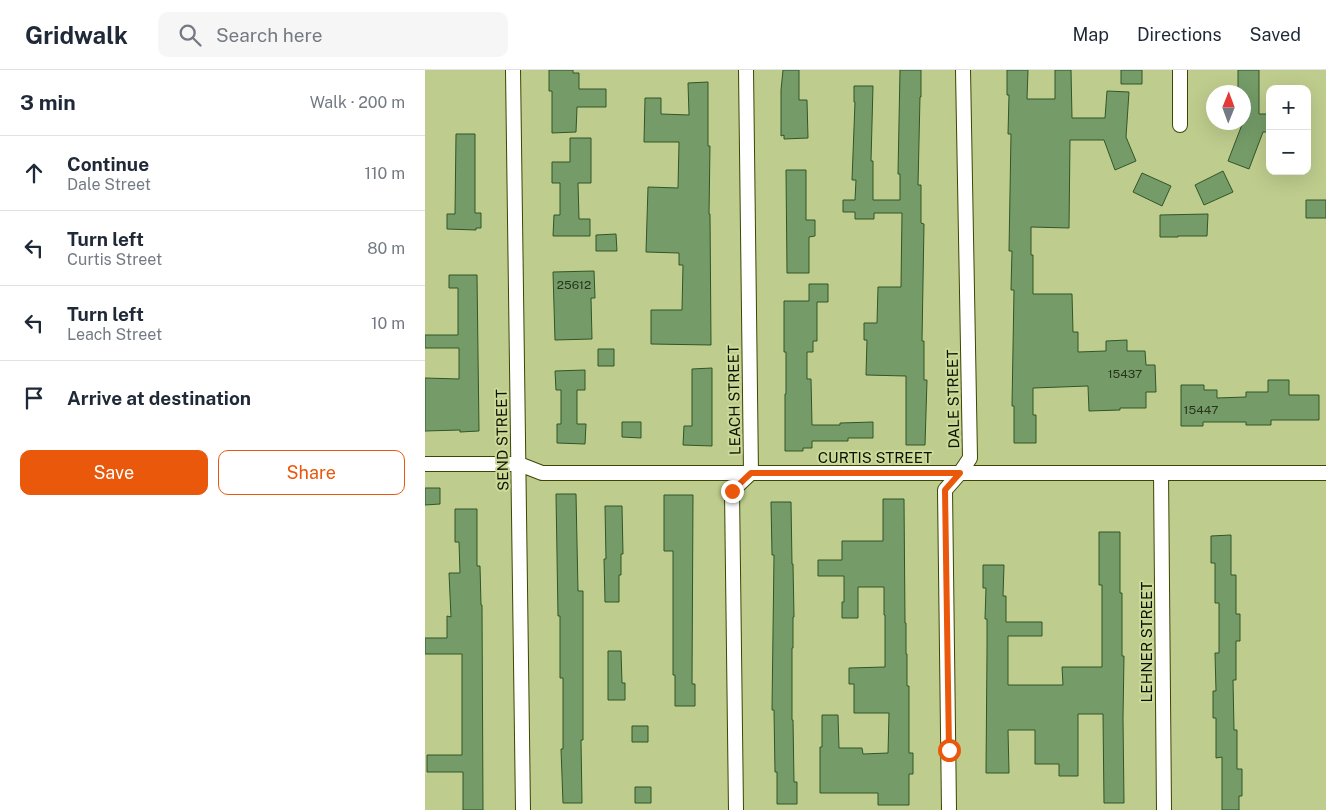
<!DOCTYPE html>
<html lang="en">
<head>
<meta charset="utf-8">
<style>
	:root { --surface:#fff; --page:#f6f6f7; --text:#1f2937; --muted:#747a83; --line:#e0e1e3; --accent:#ea580c }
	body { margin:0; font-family:"Public Sans",sans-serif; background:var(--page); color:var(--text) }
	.controls { position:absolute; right:15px; top:15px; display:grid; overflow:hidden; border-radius:10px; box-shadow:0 5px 20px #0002 }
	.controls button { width:45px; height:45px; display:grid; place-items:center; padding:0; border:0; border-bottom:1px solid var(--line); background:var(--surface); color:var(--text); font:25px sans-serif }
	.compass { position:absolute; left:781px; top:15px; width:45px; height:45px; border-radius:50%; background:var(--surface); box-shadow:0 5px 20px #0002; rotate:1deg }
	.stop { position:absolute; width:15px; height:15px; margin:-11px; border:4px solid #ea580c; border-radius:50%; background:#fff }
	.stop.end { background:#ea580c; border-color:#fff; box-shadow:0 1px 5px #0008 }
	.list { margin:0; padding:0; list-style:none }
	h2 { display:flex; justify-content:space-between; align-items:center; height:65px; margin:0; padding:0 20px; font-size:21px }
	h2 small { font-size:16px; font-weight:400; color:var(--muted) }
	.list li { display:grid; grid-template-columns:32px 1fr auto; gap:15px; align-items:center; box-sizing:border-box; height:75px; padding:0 20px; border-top:1px solid var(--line) }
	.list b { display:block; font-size:19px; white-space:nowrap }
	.list p { margin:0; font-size:16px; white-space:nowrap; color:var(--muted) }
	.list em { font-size:16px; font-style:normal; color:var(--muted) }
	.actions { display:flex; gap:10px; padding:15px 20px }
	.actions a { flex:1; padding:11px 0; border:1px solid var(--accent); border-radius:10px; text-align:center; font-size:18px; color:var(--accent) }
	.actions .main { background:var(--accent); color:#fff }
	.icon { flex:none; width:28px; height:28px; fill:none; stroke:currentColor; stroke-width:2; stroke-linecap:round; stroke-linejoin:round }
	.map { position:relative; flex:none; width:901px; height:740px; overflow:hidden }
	header { display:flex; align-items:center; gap:30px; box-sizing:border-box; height:70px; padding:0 25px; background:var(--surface); border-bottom:1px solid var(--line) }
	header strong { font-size:24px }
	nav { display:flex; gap:28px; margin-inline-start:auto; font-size:18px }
	.search { width:350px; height:45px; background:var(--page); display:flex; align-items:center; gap:12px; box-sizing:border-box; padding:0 18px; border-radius:10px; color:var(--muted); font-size:19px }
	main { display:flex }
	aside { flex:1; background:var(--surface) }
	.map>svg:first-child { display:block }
	.building { fill:#749b68; stroke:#325627 }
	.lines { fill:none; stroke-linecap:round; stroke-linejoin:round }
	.minor-casing { stroke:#3d4703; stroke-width:16 }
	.minor { stroke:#fff; stroke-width:14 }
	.route { stroke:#ea580c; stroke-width:6 }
	.labels { text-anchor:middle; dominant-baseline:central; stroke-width:4; stroke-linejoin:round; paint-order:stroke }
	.number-label { font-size:12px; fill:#28341a }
	.street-label { font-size:15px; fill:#0e1200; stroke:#cbd999 }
</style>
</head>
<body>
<header>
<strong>Gridwalk</strong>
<div class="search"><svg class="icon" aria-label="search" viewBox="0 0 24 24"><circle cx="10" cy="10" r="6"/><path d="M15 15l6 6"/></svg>Search here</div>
<nav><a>Map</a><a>Directions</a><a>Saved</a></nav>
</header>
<main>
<aside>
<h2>3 min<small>Walk · 200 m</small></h2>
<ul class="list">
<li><svg class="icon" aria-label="ahead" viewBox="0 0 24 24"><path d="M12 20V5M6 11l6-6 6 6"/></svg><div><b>Continue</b><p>Dale Street</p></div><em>110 m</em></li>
<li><svg class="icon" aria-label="left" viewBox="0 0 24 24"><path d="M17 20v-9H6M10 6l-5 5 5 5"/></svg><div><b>Turn left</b><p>Curtis Street</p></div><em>80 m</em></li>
<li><svg class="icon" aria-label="left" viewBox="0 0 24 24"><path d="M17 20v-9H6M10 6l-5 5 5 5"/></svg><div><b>Turn left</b><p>Leach Street</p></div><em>10 m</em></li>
<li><svg class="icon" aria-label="arrive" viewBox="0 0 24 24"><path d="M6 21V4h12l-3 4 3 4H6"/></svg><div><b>Arrive at destination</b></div></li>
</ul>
<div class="actions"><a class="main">Save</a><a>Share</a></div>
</aside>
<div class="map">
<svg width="901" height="740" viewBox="0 0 901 740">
	<rect width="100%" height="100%" fill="#becc8d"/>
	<path class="building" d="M124,0H148V3H154V19H181V37H152L151,62L127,63V21H124Z
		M358,0H374V30H382L383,68L359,69V65L356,66V20Z
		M475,0H496V27H495L493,115H496V153L499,154L497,271H499V310H502L500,375H481V306L441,305L442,270H439V253H452L453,217H476L477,143H449V149H430V142H418V130H430L431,110H427L430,32H429V16H448L446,91H448V130H475V104H473Z
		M582,0H603L602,29H630V0H646L647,48H680L682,21L704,22L701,67L711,91L690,100L679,70H645L644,158L606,157V185H608V224H647L648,262H653V282L681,281V271L702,270V281H720L721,295H730L731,322H721V338H695V340L664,341L663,316L608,318V345H611V373H589V336H587L589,220H586L587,181H584L586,64H583L584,25H582Z
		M696,0H717V14H696Z
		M813,0H834V44H845V62H838L824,99L803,91L818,52V22H813Z
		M283,12V76H285L284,144H285L286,275L226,274V240H257L258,195H254V183L221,182L223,117L253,118L254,72H219L220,28H236V44L264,45L263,13Z
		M31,64H50V143H56V158H51V160L22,159V144H30Z
		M145,68H166V113H153L154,149H165V166H128L129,145H135V113H127V92H145Z
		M361,100H381V150H390V166L384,167V203H362Z
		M798,101L808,122L779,135L770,115Z
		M717,103L746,116L737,136L708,122Z
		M881,130H901V148H881Z
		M783,144L782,166H753V167H735V145Z
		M191,164L192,181H171V165Z
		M169,201L170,228H166L167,269L130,270L128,202Z
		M24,205H52L54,361L35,362V360L0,361V308L34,309V278H0V265H33V218H24Z
		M384,214H403V232H392V271H388V282H382V309H386L387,355H415V353L448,352V368H423V371H387V378H378V381H360V324H361V282H359V231H384Z
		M173,279H189V296H173Z
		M287,298V376L258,375L259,356H267V299Z
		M160,300V320H152V354H161L160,374L132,373V354H136V320H131L130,301Z
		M843,310H864V325H894V350H846V355H821V352H778V356H756V315H779V320H792V328L821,327V322H843Z
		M197,352H216V368L197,367Z
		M0,418H15V434L0,435Z
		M131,424H151L153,521H158V670H156L157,733H138L136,679H138V608H135V546H133Z
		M239,425H268L267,614H270V636H250V605H248V481H239Z
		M458,429H479L480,553H481V584H482V616H484V683H488V704H484V735H453V723H395V677H397V645H413L414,678H437L438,684L463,683L464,643H429V614H424V598L460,597V545H459V517H433V548H417V532H419V506H393V490H417V471H458Z
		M346,432H366L367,494H368L369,547H368V578H367V650H368L369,712H372V734H352V702H350L349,640H347L349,485H347Z
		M180,436H197L198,484H196V505H194V532H180L179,489H181Z
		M30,439H52V496H55L56,535H57L58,740H38V702H2V685H37V584H0V568H22V546L26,547L24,503H35L34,472H30Z
		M674,462H695V523H697V586H699L698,648L699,733H679L678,644H653V706H634V694H610V660H583L584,703H561L562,580V549H560L561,518H558V495H579L578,526H581V552H617V566H583V615H638L637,597H677V515H674Z
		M806,465V505H811V544H815V571H811V610H808L809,660H812V699H817V726H814V740H797V687L791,688V648H788V621H791L790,583H794V533H790V493H786V466Z
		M183,581H196L197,613H200V630H183Z
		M207,656H223V672H207Z
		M210,717H226V733H210Z"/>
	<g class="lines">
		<g class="minor-casing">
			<path id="minor" d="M88,0L98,740
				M755,0V55
				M0,394H94L117,403H901
				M736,403L739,740
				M311,740L307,421L326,403L321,0
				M524,740L520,420L535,403L545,388L538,0"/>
		</g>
		<use href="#minor" class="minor"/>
	</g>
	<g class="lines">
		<path class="route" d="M307,421L326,403H535L520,420L524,680"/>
	</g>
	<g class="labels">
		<g class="number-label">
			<text x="149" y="215">25612</text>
			<text x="700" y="304">15437</text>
			<text x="776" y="340">15447</text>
		</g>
		<g class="street-label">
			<text transform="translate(528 329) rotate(-91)">DALE STREET</text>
			<text transform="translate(309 330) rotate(-91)">LEACH STREET</text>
			<text transform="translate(77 370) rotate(-91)">SEND STREET</text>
			<text x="450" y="387">CURTIS STREET</text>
			<text transform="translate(721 572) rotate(-90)">LEHNER STREET</text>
		</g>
	</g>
</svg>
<div class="controls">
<button>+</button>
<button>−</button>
</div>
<svg class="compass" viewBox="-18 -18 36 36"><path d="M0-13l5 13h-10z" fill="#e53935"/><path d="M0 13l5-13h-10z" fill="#747a83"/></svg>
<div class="stop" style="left:524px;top:680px"></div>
<div class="stop end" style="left:307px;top:421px"></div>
</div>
</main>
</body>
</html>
